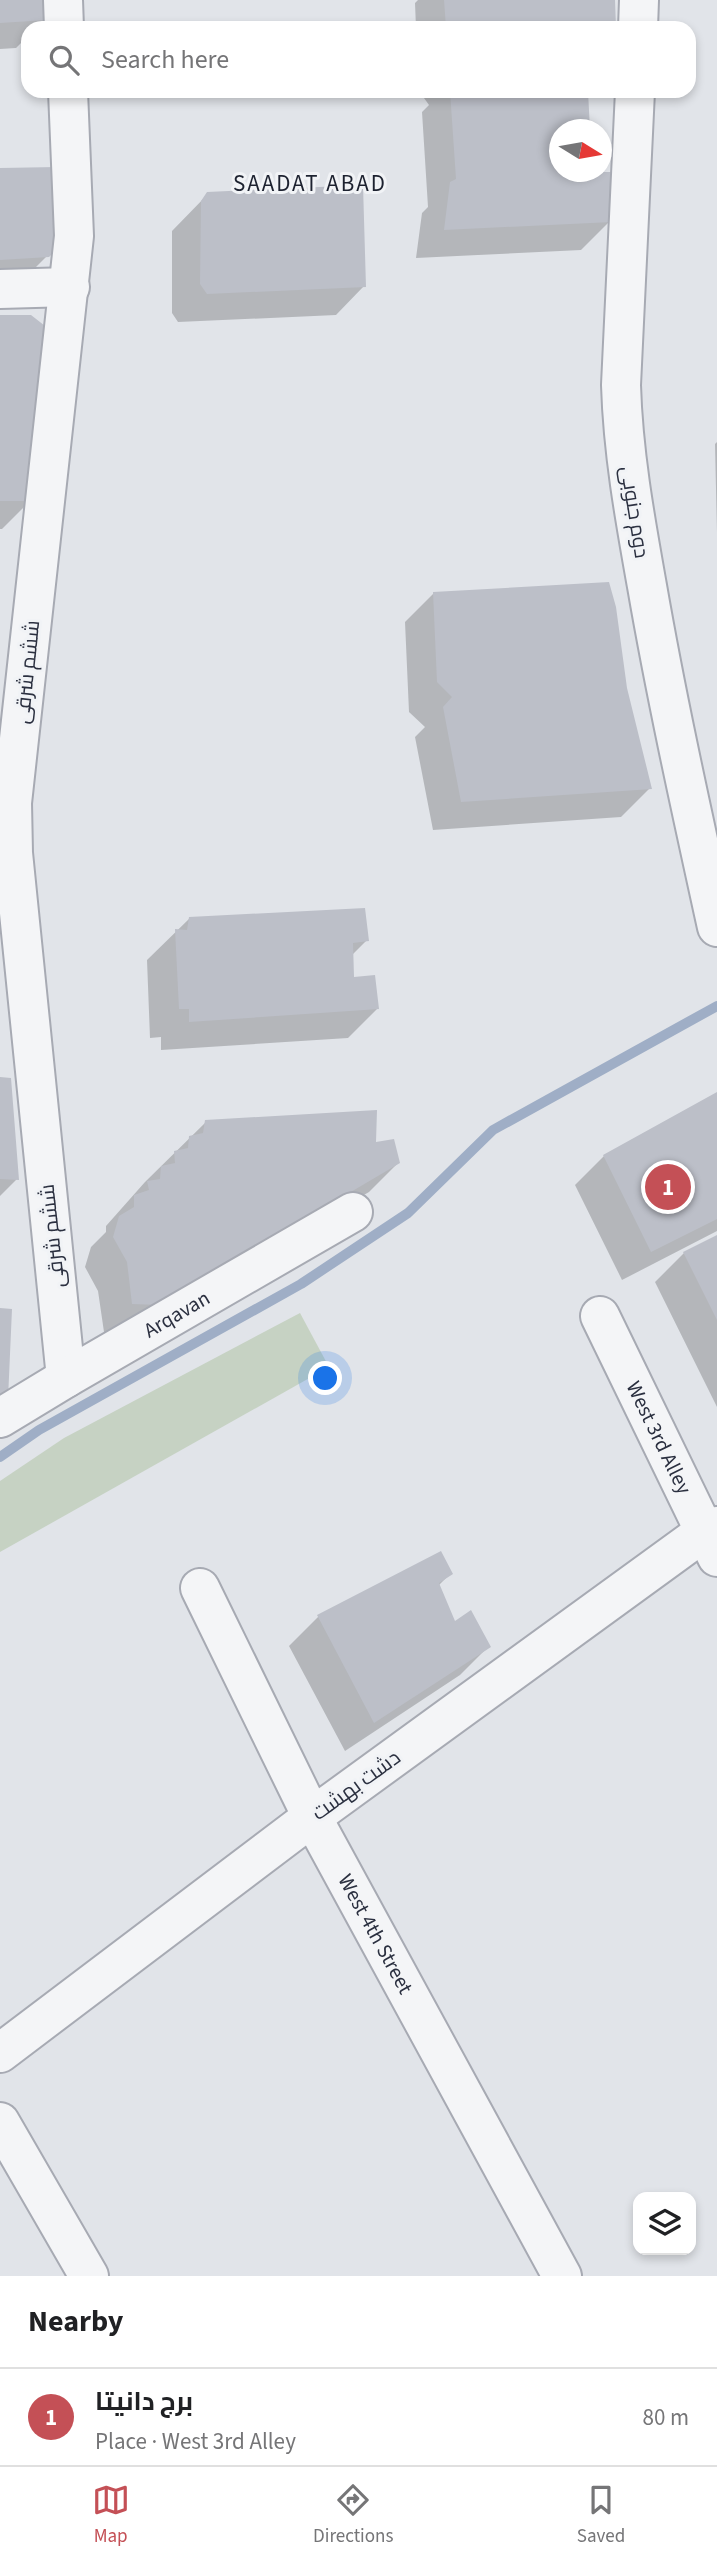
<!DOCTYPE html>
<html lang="en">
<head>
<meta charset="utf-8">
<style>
	:root { --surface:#fff; --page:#f6f6f6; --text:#202124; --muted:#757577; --line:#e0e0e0; --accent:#c45056 }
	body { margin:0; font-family:"Source Sans 3",Cairo,sans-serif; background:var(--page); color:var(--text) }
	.controls { position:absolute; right:21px; bottom:21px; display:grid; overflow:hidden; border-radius:14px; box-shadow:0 4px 10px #0003 }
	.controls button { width:63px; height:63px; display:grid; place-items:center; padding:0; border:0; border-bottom:2px solid var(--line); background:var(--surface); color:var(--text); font:35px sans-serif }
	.compass { position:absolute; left:549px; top:119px; width:63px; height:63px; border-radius:50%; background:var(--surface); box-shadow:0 4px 10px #0003; rotate:101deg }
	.you { position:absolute; left:326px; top:1379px; width:24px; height:24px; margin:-18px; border:5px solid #fff; border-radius:50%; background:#1a73e8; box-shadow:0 0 0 10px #1a73e833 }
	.badge { display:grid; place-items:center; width:46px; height:46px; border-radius:50%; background:var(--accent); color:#fff; font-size:23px; font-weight:700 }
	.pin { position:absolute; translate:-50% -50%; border:4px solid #fff; box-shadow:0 2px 7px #0006 }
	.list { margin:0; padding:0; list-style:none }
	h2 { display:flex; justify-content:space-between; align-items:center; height:91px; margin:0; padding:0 28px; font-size:30px }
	h2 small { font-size:23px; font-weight:400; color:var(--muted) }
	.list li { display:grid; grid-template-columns:46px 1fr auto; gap:21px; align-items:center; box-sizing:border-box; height:98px; padding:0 28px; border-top:2px solid var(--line) }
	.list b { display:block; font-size:26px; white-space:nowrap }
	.list p { margin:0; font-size:23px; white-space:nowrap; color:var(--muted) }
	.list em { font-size:23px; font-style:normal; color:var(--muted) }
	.icon { flex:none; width:38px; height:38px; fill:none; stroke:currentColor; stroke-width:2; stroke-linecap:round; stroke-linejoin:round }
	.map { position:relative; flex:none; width:717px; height:2276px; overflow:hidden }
	.search { position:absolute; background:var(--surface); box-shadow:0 4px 10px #0003; left:21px; right:21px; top:21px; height:77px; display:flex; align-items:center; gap:18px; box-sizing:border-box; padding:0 24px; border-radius:21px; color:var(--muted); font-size:26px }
	.sheet { height:189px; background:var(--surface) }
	nav { display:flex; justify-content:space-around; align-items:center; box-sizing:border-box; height:98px; border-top:2px solid var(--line); background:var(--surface); font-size:19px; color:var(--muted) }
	nav a { display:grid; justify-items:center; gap:4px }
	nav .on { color:var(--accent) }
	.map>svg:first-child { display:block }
	.green { fill:#c6d2c3 }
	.shadow { fill:#0003 }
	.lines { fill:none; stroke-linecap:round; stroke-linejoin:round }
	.stream { stroke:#9faec6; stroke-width:10 }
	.building { fill:#bcbfc8 }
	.minor-casing { stroke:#a7aab3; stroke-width:42 }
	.tertiary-casing { stroke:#a7aab3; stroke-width:42 }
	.minor { stroke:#f4f5f7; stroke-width:38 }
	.tertiary { stroke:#f4f5f7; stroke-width:38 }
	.labels { text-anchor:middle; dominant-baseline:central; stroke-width:6; stroke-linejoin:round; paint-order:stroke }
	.street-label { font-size:21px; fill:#2b3040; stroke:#f1f3f6 }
	.neighbourhood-label { font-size:23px; letter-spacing:2px; fill:#1d2230; stroke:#f1f3f6 }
</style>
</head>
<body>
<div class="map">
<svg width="717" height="2276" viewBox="0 0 717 2276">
	<rect width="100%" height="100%" fill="#e1e4e9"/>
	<path class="green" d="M300,1313L329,1367L0,1552V1481L64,1438Z"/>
	<path class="shadow" d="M0,0H43L45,19L36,28H28V36L16,48L0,49Z
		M418,0H613L614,28H416L415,3Z
		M419,91H591L560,130V172H590L610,221L581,250L416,258L422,213L428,207L422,112L429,105Z
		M0,170L56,247L18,285L0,286Z
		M208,194L364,286L336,315L178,322L172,313V231Z
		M0,317L31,500L2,529H0Z
		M717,442V533L715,444Z
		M434,593L625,688L650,788L621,817L433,830L415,737L425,727L409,712L405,622Z
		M190,918L367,940L352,955V979L377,1009L348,1038L161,1050V1037L150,1038L147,960Z
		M0,1079L17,1179L0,1196Z
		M717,1094V1231L622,1280L575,1185L604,1156Z
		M206,1122L375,1144L398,1163L369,1192L129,1333L104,1332L98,1291L85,1267L91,1247L106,1232V1226L145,1182Z
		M717,1237V1407L655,1282L684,1253Z
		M451,1573L438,1586L454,1624L489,1646L460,1675L345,1751L289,1646L318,1617Z"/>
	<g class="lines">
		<path class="stream" d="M0,1457L39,1430L301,1284L408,1213L493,1130L717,1006"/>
	</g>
	<path class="building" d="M0,0H45L47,20L0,23Z
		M444,0H615L616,28H446Z
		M450,91H588L590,130H559V172H612V222L444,230L450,182L456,179Z
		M57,167L58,248L49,257L0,260V168Z
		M363,185L366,287L207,294L200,284L201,201L207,192Z
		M0,315H31L54,333L33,501H0Z
		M609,582L616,607L627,688L652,789L461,802L443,707L452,697L437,682L433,592Z
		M365,908L369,941L353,943L354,977L375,975L379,1009L189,1022V1009H179L175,929L187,930L189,917Z
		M0,1077L11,1078L19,1180L0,1179Z
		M717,1092V1219L651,1252L603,1155Z
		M377,1110L376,1142L394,1139L400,1163L159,1305L132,1304L127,1262L113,1237L119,1216L134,1207V1195L149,1190L147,1181L160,1179L161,1166L175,1163L174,1151L188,1148L189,1136L203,1133L205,1120Z
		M717,1235V1320L683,1252Z
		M0,1308L12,1309L8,1399H0Z
		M441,1551L453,1574L439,1583L455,1621L471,1610L491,1647L374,1723L317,1615Z"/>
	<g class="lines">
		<g class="minor-casing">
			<g id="minor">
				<path d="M63,0L64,28"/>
				<path d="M638,28L639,0"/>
				<path d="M635,91L621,385C623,453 635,519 647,586C667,701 692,813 717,927"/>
				<path d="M0,289L70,287"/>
				<path id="s1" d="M600,1316L717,1557"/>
				<path d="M66,1378L13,853L12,803L74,236L68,91"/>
				<path id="s2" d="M0,1418L66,1378L353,1212"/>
				<path id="s3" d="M200,1588L312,1817L562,2276"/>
				<path d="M0,2122L89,2276"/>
			</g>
		</g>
		<g class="tertiary-casing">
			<path id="tertiary" d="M0,2053L312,1817L704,1532L717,1526"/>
		</g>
		<use href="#minor" class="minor"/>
		<use href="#tertiary" class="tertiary"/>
	</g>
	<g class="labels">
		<g class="street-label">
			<text transform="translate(635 512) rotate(81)">دوم جنوبی</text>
			<text transform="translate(27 672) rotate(-84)">ششم شرقی</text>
			<text transform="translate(52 1236) rotate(-96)">ششم شرقی</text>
			<text stroke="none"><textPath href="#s2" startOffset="205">Arqavan</textPath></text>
			<text stroke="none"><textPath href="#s1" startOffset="135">West 3rd Alley</textPath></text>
			<text transform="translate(356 1785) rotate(-36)">دشت بهشت</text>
			<text stroke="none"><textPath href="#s3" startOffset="388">West 4th Street</textPath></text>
		</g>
		<g class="neighbourhood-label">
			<text x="310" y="183">SAADAT ABAD</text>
		</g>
	</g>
</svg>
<div class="controls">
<button><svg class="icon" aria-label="layers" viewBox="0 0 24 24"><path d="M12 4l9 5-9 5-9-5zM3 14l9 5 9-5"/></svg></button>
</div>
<svg class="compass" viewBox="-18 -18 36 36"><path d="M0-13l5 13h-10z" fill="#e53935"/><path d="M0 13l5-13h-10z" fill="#757577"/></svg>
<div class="you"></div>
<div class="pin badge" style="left:668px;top:1187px">1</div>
<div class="search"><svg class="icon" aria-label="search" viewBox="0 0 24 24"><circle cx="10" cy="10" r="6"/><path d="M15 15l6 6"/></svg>Search here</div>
</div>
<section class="sheet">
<h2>Nearby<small></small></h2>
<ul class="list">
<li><span class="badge">1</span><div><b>برج دانیتا</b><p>Place · West 3rd Alley</p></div><em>80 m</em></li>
</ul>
</section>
<nav>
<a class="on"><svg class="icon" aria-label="map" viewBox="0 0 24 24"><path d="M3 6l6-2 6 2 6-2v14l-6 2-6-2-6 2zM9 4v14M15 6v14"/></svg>Map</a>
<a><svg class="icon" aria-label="directions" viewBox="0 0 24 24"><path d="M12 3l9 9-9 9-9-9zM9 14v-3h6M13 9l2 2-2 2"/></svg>Directions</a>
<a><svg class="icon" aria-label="saved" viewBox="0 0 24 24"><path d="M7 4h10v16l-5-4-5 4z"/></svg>Saved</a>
</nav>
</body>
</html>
